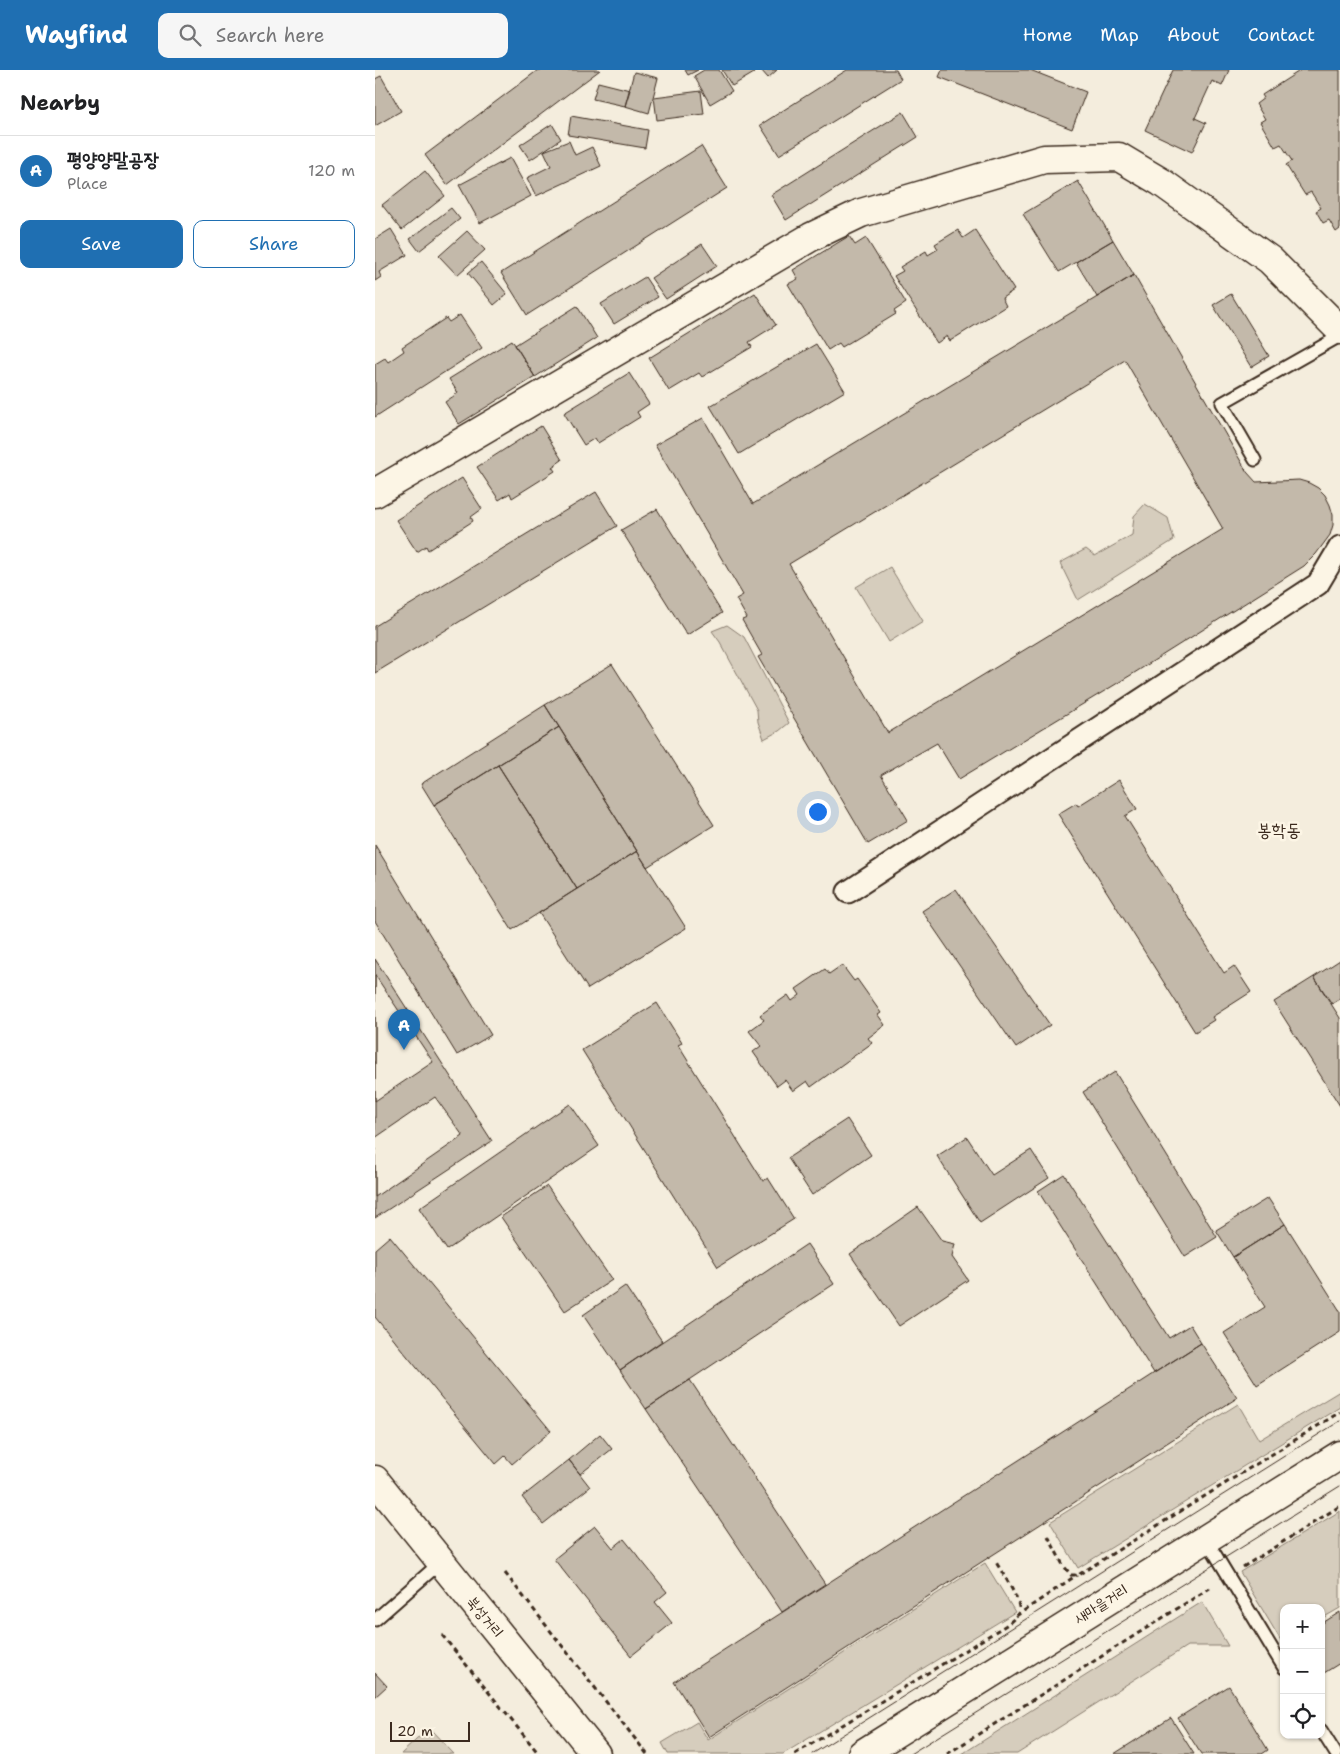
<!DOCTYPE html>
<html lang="en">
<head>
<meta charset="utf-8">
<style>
	:root { --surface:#fff; --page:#f6f6f6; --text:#202124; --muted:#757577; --line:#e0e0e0; --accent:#1f6fb2 }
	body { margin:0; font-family:"Shantell Sans","Poor Story",sans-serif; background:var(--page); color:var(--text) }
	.controls { position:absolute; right:15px; bottom:15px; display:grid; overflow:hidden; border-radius:10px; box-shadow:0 1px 4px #0004 }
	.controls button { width:45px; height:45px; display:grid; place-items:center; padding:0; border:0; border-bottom:1px solid var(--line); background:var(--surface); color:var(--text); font:25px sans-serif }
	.scale { position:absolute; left:15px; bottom:12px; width:80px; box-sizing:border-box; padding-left:5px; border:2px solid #3b2a1e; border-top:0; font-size:14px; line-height:18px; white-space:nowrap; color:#3b2a1e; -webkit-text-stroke:4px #fcf5e5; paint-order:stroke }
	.you { position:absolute; left:442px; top:741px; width:18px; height:18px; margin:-12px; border:4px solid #fff; border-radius:50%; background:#1a73e8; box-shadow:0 0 0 8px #1a73e833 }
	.badge { display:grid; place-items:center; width:32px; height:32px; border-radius:50%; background:var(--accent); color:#fff; font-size:16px; font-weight:700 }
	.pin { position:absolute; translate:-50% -41px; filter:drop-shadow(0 1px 2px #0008) }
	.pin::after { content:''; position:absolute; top:26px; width:18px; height:15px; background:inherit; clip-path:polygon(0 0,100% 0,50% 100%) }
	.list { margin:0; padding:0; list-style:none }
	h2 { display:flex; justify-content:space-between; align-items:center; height:65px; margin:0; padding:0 20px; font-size:21px }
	h2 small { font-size:16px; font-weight:400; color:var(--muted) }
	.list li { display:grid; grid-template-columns:32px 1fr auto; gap:15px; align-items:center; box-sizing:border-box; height:70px; padding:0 20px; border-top:1px solid var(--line) }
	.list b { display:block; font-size:19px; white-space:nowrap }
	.list p { margin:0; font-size:16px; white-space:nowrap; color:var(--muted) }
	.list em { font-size:16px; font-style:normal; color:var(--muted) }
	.actions { display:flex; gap:10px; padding:15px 20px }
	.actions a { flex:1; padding:11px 0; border:1px solid var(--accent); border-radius:10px; text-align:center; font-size:18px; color:var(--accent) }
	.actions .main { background:var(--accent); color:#fff }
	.icon { flex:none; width:28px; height:28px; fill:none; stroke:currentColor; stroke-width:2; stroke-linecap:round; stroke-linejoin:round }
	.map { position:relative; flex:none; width:965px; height:1684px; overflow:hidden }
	header { display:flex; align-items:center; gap:30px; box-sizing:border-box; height:70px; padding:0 25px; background:var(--accent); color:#fff }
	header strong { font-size:24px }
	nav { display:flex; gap:28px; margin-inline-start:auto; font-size:18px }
	.search { width:350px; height:45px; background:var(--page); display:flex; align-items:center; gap:12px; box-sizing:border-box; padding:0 18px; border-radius:10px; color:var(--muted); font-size:19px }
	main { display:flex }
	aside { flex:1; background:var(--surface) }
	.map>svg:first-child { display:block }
	.green { fill:#d6cdbd; stroke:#887c6e }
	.building { fill:#c3b9aa; stroke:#3b2a1e; fill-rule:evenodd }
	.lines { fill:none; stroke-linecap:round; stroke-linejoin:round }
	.lane-casing { stroke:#3b2a1e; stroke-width:15 }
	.street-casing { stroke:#3b2a1e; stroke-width:25 }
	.secondary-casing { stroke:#3b2a1e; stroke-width:31 }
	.path { stroke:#3b2a1e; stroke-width:3; stroke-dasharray:5 4; stroke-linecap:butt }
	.lane { stroke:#fcf5e5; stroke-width:11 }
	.street { stroke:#fcf5e5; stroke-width:21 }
	.secondary { stroke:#fcf5e5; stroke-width:28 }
	.tram { stroke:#3b2a1e; stroke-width:1 }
	.labels { text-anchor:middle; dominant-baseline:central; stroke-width:5; stroke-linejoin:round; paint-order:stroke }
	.street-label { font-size:15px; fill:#3b2a1e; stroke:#fcf5e5 }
	.quarter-label { font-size:18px; fill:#3b2a1e; stroke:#fcf5e5 }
</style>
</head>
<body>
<header>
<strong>Wayfind</strong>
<div class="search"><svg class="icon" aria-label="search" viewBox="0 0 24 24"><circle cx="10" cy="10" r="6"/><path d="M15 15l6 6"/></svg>Search here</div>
<nav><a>Home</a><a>Map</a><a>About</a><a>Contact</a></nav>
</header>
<main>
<aside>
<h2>Nearby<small></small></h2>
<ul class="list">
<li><span class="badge">A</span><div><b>평양양말공장</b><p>Place</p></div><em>120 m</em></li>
</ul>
<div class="actions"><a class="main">Save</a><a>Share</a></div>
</aside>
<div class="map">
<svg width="965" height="1684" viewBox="0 0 965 1684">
	<rect width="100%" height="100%" fill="#f4eddd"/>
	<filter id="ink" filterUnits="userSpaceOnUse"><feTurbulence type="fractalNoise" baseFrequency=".02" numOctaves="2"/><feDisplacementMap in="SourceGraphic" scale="10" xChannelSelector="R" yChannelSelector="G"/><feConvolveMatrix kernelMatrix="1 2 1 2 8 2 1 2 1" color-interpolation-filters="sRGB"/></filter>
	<g filter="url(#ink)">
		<path class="green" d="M770,434L793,448L799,470L703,530L685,493L711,479L720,486L757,465L759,446Z
			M515,497L548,551L514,572L481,517Z
			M352,555L369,567L414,653L404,661L389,669L383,652L382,640L345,572L337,561Z
			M965,1321V1337L703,1498L675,1452L863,1334L884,1370Z
			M965,1441V1538L946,1549V1538H909L908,1574L865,1502Z
			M610,1493L640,1542L408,1684H293L287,1673L322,1652L333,1670Z
			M827,1532L853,1576H812L642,1684H587Z
			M54,1658L79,1684H26Z"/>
		<path class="building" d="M163,0H225L72,115L50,85Z
			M310,0H323L313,5Z
			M329,0H344L357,21L335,34L319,6Z
			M347,0H377L379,3L357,16Z
			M386,0H402L393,8Z
			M472,0H521L526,9L404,85L385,55Z
			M567,0H655L711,22L697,59L564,7Z
			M798,0H854L847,16L837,11L820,48L831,53L817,82L770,60Z
			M926,0H965V159L961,162L954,150L948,153L941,141L946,138L936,122L930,125L911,95L917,91L906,74L900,77L885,52L890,49L881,34L889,28L887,25Z
			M259,2L283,8L274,43L250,36Z
			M6,6L26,41L0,56V9Z
			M223,12L255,20L250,36L218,29Z
			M326,21L329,44L282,50L279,27Z
			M528,42L543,67L411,150L396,125Z
			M196,46L273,60L270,78L193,65Z
			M177,54L186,69L155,90L145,75Z
			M194,71L200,85L217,77L226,96L161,126L152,108L176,96L169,81Z
			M326,76L352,118L152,245L126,203Z
			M135,88L156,126L105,153L84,115Z
			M50,101L70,126L27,160L7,135Z
			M703,111L738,170L684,202L648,144Z
			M76,138L85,149L44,181L35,169Z
			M16,159L32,185L4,202L6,207L0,211V169Z
			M583,160L588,168L600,160L639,220L627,228L631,236L575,271L572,266L562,273L519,206L528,201L525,197L551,181L553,185L563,179L560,174Z
			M92,161L110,180L82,205L64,186Z
			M474,166L480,175L491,168L531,233L519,241L521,244L467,277L464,273L453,280L413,214L423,209L418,200Z
			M738,170L759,205L722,227L701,192Z
			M327,174L342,196L291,229L276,208Z
			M106,192L132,224L119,235L93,203Z
			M759,205L872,402L881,412L924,410L934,413L943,418L950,425L955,435L958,445V455L955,465L941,484L929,496L756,605L584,709L562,673L506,705L533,750L493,774L383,587L387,585L367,550L372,548L361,529L368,525L280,375L328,348L378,434ZM750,290L848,459L513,663L414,494Z
			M270,207L283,227L239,254L226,234Z
			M380,223L401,255L374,272L377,277L327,307L324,303L294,321L274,288Z
			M856,224L894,286L876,297L838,235Z
			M202,236L222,268L160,307L140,275Z
			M85,245L107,278L0,347V294L10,288L13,292L29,281L27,277L71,248L74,252Z
			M137,270L160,307L84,354L70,332L83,323L74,309Z
			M441,274L470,321L364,384L335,336Z
			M254,303L274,334L262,342L265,347L223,373L220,368L209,375L189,343Z
			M166,356L187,390L177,397L180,401L137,428L135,423L124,430L102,397Z
			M87,408L107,439L96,447L98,451L53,480L51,476L42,482L21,450Z
			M221,422L242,456L0,603V556Z
			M282,439L347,543L312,565L246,460Z
			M237,594L339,755L272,797L170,635Z
			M170,635L184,657L59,735L46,714Z
			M184,657L262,781L202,819L123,695Z
			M123,695L202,819L137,860L59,735Z
			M744,710L762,739L750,746L849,903L859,896L876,922L837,947L839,950L820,962L683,744L701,733L703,736Z
			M0,775L116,965L82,985L0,851Z
			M262,781L311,858L213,919L164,843Z
			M581,819L675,955L641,978L547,841Z
			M0,889L117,1071L0,1148Z
			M965,890V929L957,934L939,907Z
			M467,895L479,911L482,909L506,943L503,945L510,955L493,968L497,973L436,1017L432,1011L418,1021L410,1010L402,1016L378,982L386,976L374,961L389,950L385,945L413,925L417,931L425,925L421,919L450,899L454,904Z
			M0,905L58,992L0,1031Z
			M939,907L965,948V1036L899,932Z
			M282,933L307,973L303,975L388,1111L393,1108L419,1149L343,1197L207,980Z
			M740,1002L842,1167L810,1187L708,1022Z
			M60,1027L88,1066L0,1127V1068Z
			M195,1034L224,1076L72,1180L44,1138Z
			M472,1049L496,1085L437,1125L413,1088Z
			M592,1067L617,1105L656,1080L674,1108L605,1153L562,1086Z
			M689,1104L794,1268L815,1255L826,1273L779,1303L663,1121Z
			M172,1116L237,1210L190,1241L126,1147Z
			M893,1128L910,1154L858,1187L841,1160Z
			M543,1137L567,1171L580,1174L577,1187L593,1210L524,1256L475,1184Z
			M910,1154L965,1241V1262L882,1315L849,1263L890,1237L858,1187Z
			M15,1166L176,1361L137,1394L130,1386L121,1394L0,1247V1179Z
			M432,1174L459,1214L271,1339L245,1300Z
			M250,1216L287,1271L245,1300L208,1245Z
			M826,1273L862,1328L334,1667L299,1612Z
			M315,1310L450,1514L407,1542L271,1339Z
			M225,1364L237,1379L205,1404L194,1390Z
			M194,1390L215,1417L168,1454L147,1427Z
			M220,1456L238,1478L249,1469L292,1522L280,1532L297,1553L256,1586L179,1489Z
			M965,1542V1593L949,1603L946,1599V1554Z
			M0,1603L12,1616L0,1627Z
			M854,1616L893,1680L887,1684H826L803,1648Z
			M796,1648L819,1684H739Z"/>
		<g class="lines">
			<g class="lane-casing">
				<path id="lane" d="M880,390L847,333L965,266
					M831,1469L909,1598
					M0,1550L66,1492
					M946,1660L961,1684"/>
			</g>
			<g class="street-casing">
				<path id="street" d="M473,822L943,514L965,477"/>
			</g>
			<g class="secondary-casing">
				<path id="secondary" d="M0,423L436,167L486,143L669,89L744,87L786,112L895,190L965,260
					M0,1410L221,1684
					M487,1684L965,1385"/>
			</g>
			<path class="path" d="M673,1466L688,1495L696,1505H703L965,1342
				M868,1497L965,1436
				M130,1503L272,1684
				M641,1546L702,1505
				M67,1565L164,1684
				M420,1684L633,1554C637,1550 642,1547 644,1541C646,1530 627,1503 621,1492
				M572,1684L838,1516"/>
			<use href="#lane" class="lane"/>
			<use href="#street" class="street"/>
			<use href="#secondary" class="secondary"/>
			<path class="tram" d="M437,1684L965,1351
				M535,1684L965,1416"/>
		</g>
	</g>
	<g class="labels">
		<g class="street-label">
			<text transform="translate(726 1534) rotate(-32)">새마을거리</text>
			<text transform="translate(110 1547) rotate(51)">북성거리</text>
		</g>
		<g class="quarter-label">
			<text x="904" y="760">봉학동</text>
		</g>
	</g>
</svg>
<div class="controls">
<button>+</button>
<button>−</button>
<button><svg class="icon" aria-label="locate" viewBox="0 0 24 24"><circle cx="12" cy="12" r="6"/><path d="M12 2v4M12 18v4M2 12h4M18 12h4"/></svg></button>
</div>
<div class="scale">20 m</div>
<div class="you"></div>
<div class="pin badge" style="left:29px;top:980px">A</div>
</div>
</main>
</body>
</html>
